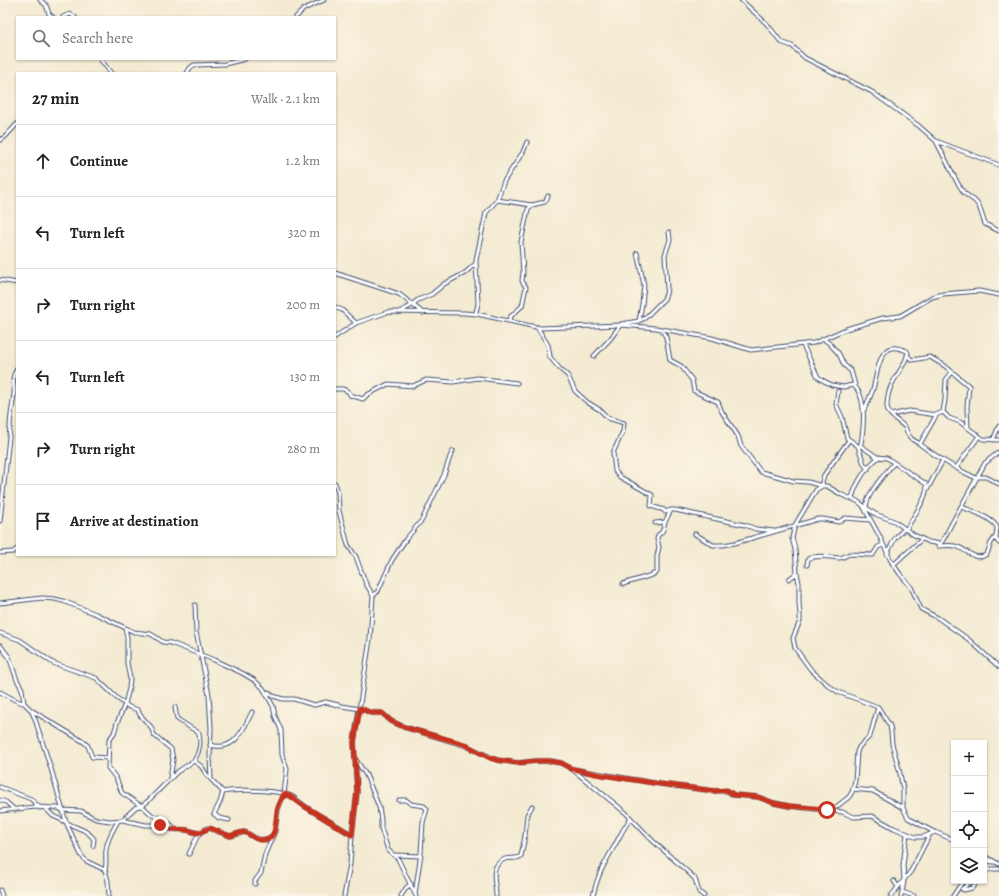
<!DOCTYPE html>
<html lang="en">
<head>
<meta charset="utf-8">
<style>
	:root { --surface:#fff; --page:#f2f2f2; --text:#202124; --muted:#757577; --line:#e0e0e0 }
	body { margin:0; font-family:Alegreya,serif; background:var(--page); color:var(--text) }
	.controls { position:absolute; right:12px; bottom:12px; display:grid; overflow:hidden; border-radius:0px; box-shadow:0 1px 3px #0004 }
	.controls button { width:36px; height:36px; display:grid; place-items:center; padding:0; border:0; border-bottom:1px solid var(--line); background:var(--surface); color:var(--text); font:20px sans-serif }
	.stop { position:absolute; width:12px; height:12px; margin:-9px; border:3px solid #c8321e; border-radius:50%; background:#fff }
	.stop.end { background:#c8321e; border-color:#fff; box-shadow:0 1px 4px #0008 }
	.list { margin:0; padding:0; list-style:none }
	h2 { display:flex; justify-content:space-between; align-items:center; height:52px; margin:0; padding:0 16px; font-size:17px }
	h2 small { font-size:13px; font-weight:400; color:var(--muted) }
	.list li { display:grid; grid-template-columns:26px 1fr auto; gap:12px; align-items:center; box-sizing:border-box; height:72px; padding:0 16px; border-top:1px solid var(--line) }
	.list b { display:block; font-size:15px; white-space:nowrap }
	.list em { font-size:13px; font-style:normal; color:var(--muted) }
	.icon { flex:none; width:22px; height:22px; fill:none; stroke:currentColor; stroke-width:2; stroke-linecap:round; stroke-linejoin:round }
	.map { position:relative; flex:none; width:999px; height:896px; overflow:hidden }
	.search { position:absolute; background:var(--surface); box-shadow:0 1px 3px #0004; left:16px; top:16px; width:320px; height:44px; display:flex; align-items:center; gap:10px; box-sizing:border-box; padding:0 14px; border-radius:0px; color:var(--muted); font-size:15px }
	.panel { position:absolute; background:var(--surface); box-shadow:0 1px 3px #0004; left:16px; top:72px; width:320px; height:484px; border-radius:0px }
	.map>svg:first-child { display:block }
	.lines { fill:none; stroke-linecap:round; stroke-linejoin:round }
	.street-casing { stroke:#3b4b6f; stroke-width:5 }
	.street { stroke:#fff; stroke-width:3 }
	.route { stroke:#c8321e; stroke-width:5 }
</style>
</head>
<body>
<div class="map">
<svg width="999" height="896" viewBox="0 0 999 896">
	<rect width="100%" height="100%" fill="#fcf5e5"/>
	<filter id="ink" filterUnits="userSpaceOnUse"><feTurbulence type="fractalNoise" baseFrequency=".025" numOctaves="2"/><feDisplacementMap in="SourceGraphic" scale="8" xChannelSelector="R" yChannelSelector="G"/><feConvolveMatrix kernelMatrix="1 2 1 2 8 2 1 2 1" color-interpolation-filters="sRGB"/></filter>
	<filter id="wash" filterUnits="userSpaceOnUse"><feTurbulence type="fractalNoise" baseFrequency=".012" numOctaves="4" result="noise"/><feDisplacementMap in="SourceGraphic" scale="16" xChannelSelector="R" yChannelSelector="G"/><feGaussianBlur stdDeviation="0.9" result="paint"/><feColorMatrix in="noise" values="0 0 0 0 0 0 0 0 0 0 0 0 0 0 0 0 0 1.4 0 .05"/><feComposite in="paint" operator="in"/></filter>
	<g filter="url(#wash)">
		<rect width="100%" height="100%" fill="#f3ead1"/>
	</g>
	<g filter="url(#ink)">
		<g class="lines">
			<g class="street-casing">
				<path id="street" d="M40,0L46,5L49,14L53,17
					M741,0L767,24L781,42L792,46L805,58L872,92L919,126L936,141L999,165
					M63,17L70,14L75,17
					M296,17L304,9L324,0
					M100,59L111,73
					M187,73L190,68L194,65L225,64L245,59
					M0,140L5,137L17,124
					M936,141L957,182L964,193L975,201L979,206L985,224L999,231
					M497,200L532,205L545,202L548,196
					M335,273L399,294L423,313
					M0,280L17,283
					M335,307L342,310L356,323
					M401,311L409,307L418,300L432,294L444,284L465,273L475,264
					M477,314L476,312L478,304L476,260L486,213L497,200L504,181L523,152L527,142
					M509,321L510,317L522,306L526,287L522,281L523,272L521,242L528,209L532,205
					M639,321L645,318L664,299L666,294L667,288L665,255L670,240L669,232
					M537,327L548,345L550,356
					M661,329L666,337L670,360L681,366L692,380L694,391L718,402L722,412L738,436L741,446L761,472L780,477L793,481L808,482L822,486
					M335,337L356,323L388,312L464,313L477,314L540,328L621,325L656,328L712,338L751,350L814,343L846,329L883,318L900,316L932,297L943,294L979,291L999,295
					M823,339L829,343L839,354L844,365L851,371L855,385
					M803,345L818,377L824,381L832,385L843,387L853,385C866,394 864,423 862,437C862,441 860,443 861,446L877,457L887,458L926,484C930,496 911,519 906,530
					M907,355L912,360L930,357L945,366L969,386L967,407L968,428
					M549,356L559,368L568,376L575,391L587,402L600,410L608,418L624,423L623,431L613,453L615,471L620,477L652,495L651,506L664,510L665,512L671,510
					M594,356L611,338L621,324L639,321L642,304L644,285L637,253
					M335,389H343L349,392L350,395L363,399L367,395L388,384L413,386L426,380L453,382L478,378L517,383
					M838,391L836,404L842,417L847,438L858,446L864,464L868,469
					M864,410C867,403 871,396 873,389C876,379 878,358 886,351C891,345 900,348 907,351L908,353C903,373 888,380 887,404C886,415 898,420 905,427C907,431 907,435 911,438C913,441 918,442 921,445C938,458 956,469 976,478
					M943,412L945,400L946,380L952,372
					M891,415L909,411L936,415L943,412L949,418L960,422L983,439L999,440
					M993,440L999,426
					M920,444L937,414
					M956,468L979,436
					M977,477H986L999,484
					M335,483L338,492L339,511L348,545L356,557L366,584L371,592L373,596L370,639L354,742L357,792L352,835L350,864L344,896
					M823,486L822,482L824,475L849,440
					M928,488L943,460
					M852,498C856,483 866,467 879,457
					M863,506L879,535L891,561L900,574L911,587L921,609L938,618L968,639L999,667
					M961,507C971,510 992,518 997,527L996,539L999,543
					M866,508C866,494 885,474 894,463
					M0,521L10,428C10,416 13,405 14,393C15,382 10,379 17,369
					M655,523L665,522L671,510H675L745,525L756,529L774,531
					M695,534L713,545H723L735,543L818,519H823L839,522L845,518L870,520
					M938,546C943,546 950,545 955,546C966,548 975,563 987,554L991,543L996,536
					M0,553L13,552L17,549
					M887,554L895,538L904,529
					M807,565L808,559C816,554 830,557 839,558C843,558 846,555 850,554C858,554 865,555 873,555L878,547L883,545
					M893,565L922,539
					M789,579L797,573
					M623,584L652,575L657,572V556L659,547L657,539L658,535C664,532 663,528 665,522
					M373,596L378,591L392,560L406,539L422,520L444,475L450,457L453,451
					M0,603L42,598L55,599L63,601L96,614L134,632L151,634L163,642L171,643L214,660L242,673L254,680L263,688L273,706L275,716L281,730L282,755L287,769L284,794L278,809L275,831L265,854L261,873L255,881V884
					M195,605L196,632L209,695L211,728L210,756L211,779
					M125,628L127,637V663L130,679L129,688L125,704L129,707L138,710L140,715L151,727L154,735L171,749L173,760L170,778
					M0,633L20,640L53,663L96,678L118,699L125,704L117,723L114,733L109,740L108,768L116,778L122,793L140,805
					M0,645L9,657L17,680L22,689L24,703L31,710L35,719L52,772L66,822L81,855L86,861L105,870L108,881L109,896
					M0,692C7,695 18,703 24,703
					M268,692L273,696L283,699H294L314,705L326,702L342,706L360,709
					M360,708L371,713H382L391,721L404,727L464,745L497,760L518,763L536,761H550L561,763L572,769L626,813L653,841L689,873L695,879L699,892L704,896
					M31,710L84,742L88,746L92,757L108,758
					M210,745C235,752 243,730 252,712
					M356,760L366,775L379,807L381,820V828L388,850L398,859L416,896
					M194,761L201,766L207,775L223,792
					M572,769L660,784L715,791H727L734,795L758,797L774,803L789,806L842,812L854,817L872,816L894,828L915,837H923L935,832L954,840
					M0,787L31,799L40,808
					M853,789L873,791L903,808L908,818L934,832
					M223,792C237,789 279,790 291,796C297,799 301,804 306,807C321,817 337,825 352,835
					M223,792L220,802L214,814L219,818L229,820
					M0,800L6,802L15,810
					M399,800H406L411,804L424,806L427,809L423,822L421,853L415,894
					M141,805L152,815L166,821L176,829
					M45,808L53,816L66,822
					M903,808V789L899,769L892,744L891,732L890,726L878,707L838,692L828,685L811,670L795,648L793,638L800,621V614L799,603V583L797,573L795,549L792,538L795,525L816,490L822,486H827L842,495L857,501L875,514L894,521L914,535L929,542L940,544L943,540L952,523L985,463L999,452
					M0,811L35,807L58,808L62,810L81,811L96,819L110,821L122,820L146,825H156L171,829L187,830L198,833L208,828L230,836L245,832C256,837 259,844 272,836
					M831,811L849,797L852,792L855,781L857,752L859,747L870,736L878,707
					M122,820L136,807L143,805L148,801L177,772L194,761L198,753L200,744L199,733L177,719L175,707
					M66,822C78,830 84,827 94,839L93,846
					M189,854L197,837L200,833
					M395,855L421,856
					M984,856L999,864
					M984,861L994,862
					M105,870C107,863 105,857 106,850C107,839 113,830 118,821
					M984,872L991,869H999
					M904,880L903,865L907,834
					M894,881L898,887
					M962,889L964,890L972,888L977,882
					M962,889L971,881
					M0,890L2,896
					M902,892L914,896
					M401,896L406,888L411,884
					M496,896C496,882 488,866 505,859C511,857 516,860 521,856L525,836L527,815L532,806
					M593,896C598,874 604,864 615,845C620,836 624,827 631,818
					M891,896L911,871L930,834
					M901,896L904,882
					M953,896L963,881"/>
			</g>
			<use href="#street" class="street"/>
		</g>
	</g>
	<g class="lines" filter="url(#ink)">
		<path class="route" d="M160,825L172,829L187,830L198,833L210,828L230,836L243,832C249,833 254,839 260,840C278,841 275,823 277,812C278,805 282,800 284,794L290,796L304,806L352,835L357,792L354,742L360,708L371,713H382L391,721L404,727L464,744L490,758L497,760L518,763L536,761H550L561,763L572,769H574L596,774L660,784L715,791L727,790L734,795L758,797L774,803L789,806L823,809L827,810"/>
	</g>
</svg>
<div class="controls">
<button>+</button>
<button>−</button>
<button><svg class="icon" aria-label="locate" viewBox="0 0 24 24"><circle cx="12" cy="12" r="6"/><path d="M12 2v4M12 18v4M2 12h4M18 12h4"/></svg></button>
<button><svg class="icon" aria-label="layers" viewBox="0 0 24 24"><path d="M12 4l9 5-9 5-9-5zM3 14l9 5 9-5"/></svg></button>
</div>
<div class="stop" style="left:827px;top:810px"></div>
<div class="stop end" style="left:160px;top:825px"></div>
<div class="search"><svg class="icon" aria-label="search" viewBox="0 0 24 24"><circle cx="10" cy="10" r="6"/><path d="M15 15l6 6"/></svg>Search here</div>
<section class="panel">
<h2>27 min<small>Walk · 2.1 km</small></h2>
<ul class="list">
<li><svg class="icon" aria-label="ahead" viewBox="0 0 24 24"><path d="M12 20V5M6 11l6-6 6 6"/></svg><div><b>Continue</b></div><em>1.2 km</em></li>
<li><svg class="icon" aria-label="left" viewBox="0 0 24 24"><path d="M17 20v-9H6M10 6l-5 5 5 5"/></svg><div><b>Turn left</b></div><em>320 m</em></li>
<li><svg class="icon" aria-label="right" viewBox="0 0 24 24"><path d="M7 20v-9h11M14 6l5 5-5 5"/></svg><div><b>Turn right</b></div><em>200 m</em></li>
<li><svg class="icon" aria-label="left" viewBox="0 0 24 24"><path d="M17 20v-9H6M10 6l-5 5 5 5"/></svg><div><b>Turn left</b></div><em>130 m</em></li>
<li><svg class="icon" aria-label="right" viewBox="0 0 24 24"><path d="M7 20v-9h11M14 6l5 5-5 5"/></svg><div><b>Turn right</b></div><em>280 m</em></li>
<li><svg class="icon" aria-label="arrive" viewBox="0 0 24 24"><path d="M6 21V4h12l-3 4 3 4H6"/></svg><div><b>Arrive at destination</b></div></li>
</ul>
</section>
</div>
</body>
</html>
